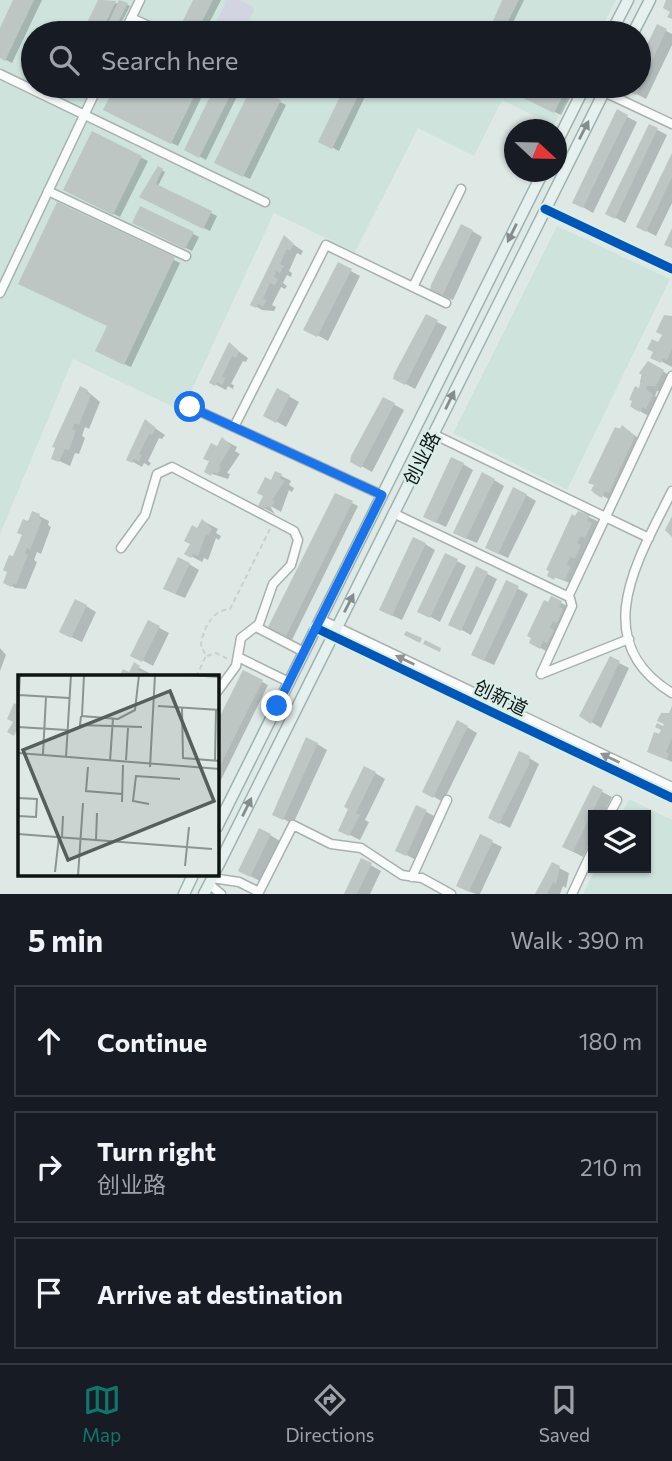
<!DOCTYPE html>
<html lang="en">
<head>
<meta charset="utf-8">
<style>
	:root { --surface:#171b24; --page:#20242c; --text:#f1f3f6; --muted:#9ea1a6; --line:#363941; --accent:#0f766e }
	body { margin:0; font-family:Commissioner,"Noto Sans SC",sans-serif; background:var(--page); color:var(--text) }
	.controls { position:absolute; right:21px; bottom:21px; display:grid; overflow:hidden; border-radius:0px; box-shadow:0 2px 5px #0004 }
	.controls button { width:63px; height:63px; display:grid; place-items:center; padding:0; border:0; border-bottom:2px solid var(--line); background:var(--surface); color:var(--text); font:35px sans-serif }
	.compass { position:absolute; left:504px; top:119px; width:63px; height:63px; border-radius:50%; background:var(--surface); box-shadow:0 2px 5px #0004; rotate:112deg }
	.stop { position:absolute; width:21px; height:21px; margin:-16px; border:5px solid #1a73e8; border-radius:50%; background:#fff }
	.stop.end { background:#1a73e8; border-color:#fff; box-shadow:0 2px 7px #0008 }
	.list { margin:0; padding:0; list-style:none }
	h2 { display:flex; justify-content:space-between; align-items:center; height:91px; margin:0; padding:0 28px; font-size:30px }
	h2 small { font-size:23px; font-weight:400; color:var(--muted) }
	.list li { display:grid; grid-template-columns:46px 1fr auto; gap:21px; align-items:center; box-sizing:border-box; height:112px; margin:0 14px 14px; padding:0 14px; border:2px solid var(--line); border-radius:0px }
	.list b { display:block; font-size:26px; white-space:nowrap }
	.list p { margin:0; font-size:23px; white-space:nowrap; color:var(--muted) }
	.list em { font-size:23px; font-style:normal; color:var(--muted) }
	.icon { flex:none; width:38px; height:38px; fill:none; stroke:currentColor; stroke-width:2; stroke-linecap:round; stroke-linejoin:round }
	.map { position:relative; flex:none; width:672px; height:894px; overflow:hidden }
	.search { position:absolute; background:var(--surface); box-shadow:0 2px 5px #0004; left:21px; right:21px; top:21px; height:77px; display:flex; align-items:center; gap:18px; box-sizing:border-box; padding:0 24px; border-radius:38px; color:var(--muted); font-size:26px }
	.sheet { height:469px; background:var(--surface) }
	nav { display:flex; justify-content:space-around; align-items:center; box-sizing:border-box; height:98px; border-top:2px solid var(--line); background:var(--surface); font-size:19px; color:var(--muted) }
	nav a { display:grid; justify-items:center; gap:4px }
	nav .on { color:var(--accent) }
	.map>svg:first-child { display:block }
	.built { fill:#cde3dc }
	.green { fill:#d3d4e2 }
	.shadow { fill:#0003 }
	.building { fill:#bdc6c3 }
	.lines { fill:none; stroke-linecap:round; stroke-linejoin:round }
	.minor-casing { stroke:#a9b1af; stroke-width:11 }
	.major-casing { stroke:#9eb3ae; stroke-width:13 }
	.path { stroke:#cccfce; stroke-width:2; stroke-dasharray:5 3.5; stroke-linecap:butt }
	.minor { stroke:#fafcfb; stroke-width:8 }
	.major { stroke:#e6f0ee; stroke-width:10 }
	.cycleway-casing { stroke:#d9eee8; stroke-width:13 }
	.cycleway { stroke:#0057b8; stroke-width:9 }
	.oneway { fill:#848d8b }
	.oneway2 { fill:#8f9492 }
	.route { stroke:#1a73e8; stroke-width:9 }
	.labels { text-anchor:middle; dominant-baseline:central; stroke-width:5; stroke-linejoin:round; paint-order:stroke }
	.street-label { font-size:19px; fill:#0d1412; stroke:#d9eee8 }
	.inset-road { fill:none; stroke:#8a9491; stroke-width:2 }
	.view { fill:#565f5c; fill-opacity:0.15; stroke:#565f5c; stroke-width:3.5 }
	.inset-edge { fill:none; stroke:#0d1412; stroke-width:3.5 }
</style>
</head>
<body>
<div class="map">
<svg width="672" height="894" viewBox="0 0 672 894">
	<rect width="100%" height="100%" fill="#dee9e6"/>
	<path class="built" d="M0,0H616L599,33H33V86H573L554,125L502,100L474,156L418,128L355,252L274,213L182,411L73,359L0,534Z
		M557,226L670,279L567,490L453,433Z
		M629,799L672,820V894H583L596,868H646V815H621Z"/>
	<path class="green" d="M227,0H240L252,6L254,11L242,33H211Z"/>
	<path class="shadow" d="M15,0H42L12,63L0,57V32Z
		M100,0L119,4L120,1L130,6L119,27L113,24L108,33H84Z
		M195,0H221L204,33H179Z
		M504,0H524L508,33H492L489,32Z
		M657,26L672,34V45L646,99L627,89L629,86H639V65Z
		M59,86H83L78,96Z
		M117,86H207L178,146L105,110Z
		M217,86H242L206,160L186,149Z
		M347,86H370L339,151L320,141Z
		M553,86H576L561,115L518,93L545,100Z
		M280,102L286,105L250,179L222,166Z
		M618,112L637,122L593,213L574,202Z
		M650,126L667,135L625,223L607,213Z
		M92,133L148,161L120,217L71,193Z
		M672,157V203L656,236L639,227Z
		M158,168L165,172L158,186L217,216L210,231L141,197Z
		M58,204L180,263L131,367L103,354L109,326Z
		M140,226L193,234L199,237L192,251Z
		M472,231L482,237L453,300L442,295Z
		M284,238L303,251L301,255L297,253L289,271L292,273L291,277L287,275L283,283L287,286L285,289L281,287L272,305L276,307L274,311L262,310L252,304Z
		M338,264L360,276L328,341L306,329Z
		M672,316V367L653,357L664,334L666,317Z
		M427,317L447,327L415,389L395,378Z
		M230,345L248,358L246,362L243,361L231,384L234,385L233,389L228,386L226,390L211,382Z
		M643,370H661L672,377L666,391H657L655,396L662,402L650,417L635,408L643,383L640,382Z
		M278,390L299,402L286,427L265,415Z
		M87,391L100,402L89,429L85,427L82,436L85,438L79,454L75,453L70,466L53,458Z
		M384,399L404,410L372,472L352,461Z
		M146,422L165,435L162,439L159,438L148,461L151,463L149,466L144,463L142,467L128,459Z
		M616,428L628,430L644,443L612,501L603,496Z
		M222,439L237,447L235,451L240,454L227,473L230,474L228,479L206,472Z
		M463,464L473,470L446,527L435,522Z
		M276,473L291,481L289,485L294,488L292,492L289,490L281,512L269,505L275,514L260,506Z
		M494,480L504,486L477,543L465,538Z
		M336,495L358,506L292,640L270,628Z
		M526,495L536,501L508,558L497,553Z
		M33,513L49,521L48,525L51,527L41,554L37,552L34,560L37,562L26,589L15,588L5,582Z
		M581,513L599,522L575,585L549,575Z
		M203,521L218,529L216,533L221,536L219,540L216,538L208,560L204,558L202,562L187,554Z
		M425,544L435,550L402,620L391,615Z
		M457,561L466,566L440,622L429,616Z
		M189,564L199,570L185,598L175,594Z
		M476,568L497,579L471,635L460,629Z
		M507,583L528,594L494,665L483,660Z
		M552,598L571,608L568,614L572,616L567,627L563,626L558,647L550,653L531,643Z
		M86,606L96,612L82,642L71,637Z
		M148,622L169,633L153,666L142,660Z
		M0,648L6,655L0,671Z
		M611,659L629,668L601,728L582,716Z
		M134,665L149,673L148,677H121L124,671L130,674Z
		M244,672L268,685L217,788V726Z
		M672,712V762L649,751Z
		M467,727L477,733L443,802L424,791Z
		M317,744L327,750L293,824L274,814Z
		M529,758L539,764L510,828L490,818Z
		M375,773L385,779L365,820L369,822L360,840L340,830L350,809Z
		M593,787L612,797L603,815H593V836L583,857L564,847Z
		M417,807L436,817L416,860L397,850Z
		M270,835L280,841L260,881L250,876Z
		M492,842L502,847L480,894H476L468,891Z
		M362,860L381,871L370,894H346Z
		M553,865L569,873L566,888L563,886L560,894H539Z"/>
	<path class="building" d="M13,0H34L5,61L0,58V28Z
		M98,0L116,1L101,33H82Z
		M119,0L128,3L116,27L108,23Z
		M193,0H213L196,33H177Z
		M502,0H519L502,33H488Z
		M666,0H672V19L667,17L670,12L663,8Z
		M657,24L667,29L636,95L625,90L627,86H639V61Z
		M54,86H75L71,94Z
		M115,86H199L171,144L103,110Z
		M215,86H235L199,158L184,150Z
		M252,86L281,100L243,177L214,163Z
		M345,86H363L332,149L318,142Z
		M520,86L545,98L551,86H568L554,113L515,94Z
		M617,109L628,115L583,208L572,203Z
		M649,124L658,128L615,219L605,214Z
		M92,131L142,156L113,215L63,190Z
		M672,153V177L646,232L636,227Z
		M158,166L163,169L156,184L212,211L203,229L139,197Z
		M57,202L175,257L124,365L95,351L107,326L18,284Z
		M140,206L194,232L185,249L132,223Z
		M461,224L473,230L442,296L430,290L431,285Z
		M672,228V248L664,245Z
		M284,235L294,244L290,251L287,249L280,264L284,266L280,273L276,271L274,277L278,279L275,285L270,283L263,299L267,300L263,307L258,304L256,308L250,305Z
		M338,262L352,269L317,337L303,330Z
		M426,314L438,320L405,385L393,379L394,374Z
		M664,315L672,316V349L667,360L663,359L661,363L650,358L653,352L647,349L652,339L658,342L662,335L656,332Z
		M229,342L239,351L236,358L232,356L222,377L226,378L222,385L217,382L215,386L209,383Z
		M648,361L664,370L656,386H647L646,389L653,395L646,409L643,407L640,412L634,409L630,406L632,401L629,400L635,386L639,388L642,375L639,373Z
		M80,386L88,390L87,393L91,395L79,425L75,423L72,429L76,431L69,450L65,449L59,462L51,459L55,448L52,447Z
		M277,388L290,395L276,423L263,416Z
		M383,397L395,403L361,468L350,462L351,456Z
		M145,419L156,428L152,435L149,434L139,454L142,455L139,462L134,459L132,463L126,460Z
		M622,425L635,436L609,493L605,491L602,498L595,494L591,490L594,485L588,483L615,427L620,429Z
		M222,437L231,446L219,466L221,467L218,474L213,472L211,476L204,472L209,461L203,459L211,443L217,446Z
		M451,457L464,463L436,523L423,517Z
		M275,471L282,474L280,478L285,481L272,500L275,501L271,508L266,506L264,510L258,506L263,496L257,493L265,477L271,480Z
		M482,472L495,479L466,539L453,533Z
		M513,487L527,494L498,554L485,548Z
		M335,493L353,501L285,638L267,629Z
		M32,511L40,514L39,518L42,520L30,550L27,548L25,553L28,555L16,585L13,583L11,587L3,583L7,572L3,570L9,555L13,556L22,535L17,533L23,519L28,521Z
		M578,511L590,515L587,521L592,523L585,538L581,536L577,543L581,545L575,559L570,557L567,564L571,567L565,580L555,577L554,580L547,576L549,571L546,570L572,514L575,516Z
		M672,516V537L665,530Z
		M202,519L212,529L208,536L206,534L198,556L193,554L191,558L184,554L190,544L184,541L192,525L197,528Z
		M413,537L426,543L392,616L379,610Z
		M445,553L458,559L430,618L417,612Z
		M178,557L190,563L175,594L163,589Z
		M476,566L488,572L461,631L448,625Z
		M506,580L519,586L484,661L471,655Z
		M551,596L562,601L559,607L563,609L557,623L553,621L550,628L554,630L547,643L543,641L540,649L529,643L531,638L527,636L544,600L548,602Z
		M75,599L87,605L71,638L59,632Z
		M148,620L160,626L142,662L130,656Z
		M406,631L422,638L420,643L404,635Z
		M425,640L441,648L440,652L423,644Z
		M610,656L620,661L591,724L579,716Z
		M134,662L140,666L138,670L143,672L141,677H119L123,669L129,672Z
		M243,670L263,680L217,772V722Z
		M14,703L19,706V733L16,732L14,736L7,732L13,722L7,719Z
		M672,706V738L666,752L669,754L667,760L647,752L654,732L660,734L661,730L655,727L657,723L663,726L664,724L657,721L661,713H669Z
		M457,720L468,726L433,798L422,792Z
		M306,737L318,743L283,820L272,815Z
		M519,751L530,756L529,765L499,824L488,818Z
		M364,766L376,772L356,813L360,815L349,836L338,831L348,809L344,807Z
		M593,785L603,790L573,852L562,847Z
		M416,805L427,810L406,856L395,851Z
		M259,828L271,834L250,877L238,871Z
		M480,834L493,840L469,892L456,886Z
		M361,858L372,863L357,894H344Z
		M552,862L560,866L556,884L553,882L547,894H535Z"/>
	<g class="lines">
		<g class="minor-casing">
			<path id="minor" d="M131,18L164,33
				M124,33L140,0
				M0,74L265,202
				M604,92L672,124
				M48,191L186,256
				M545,209L672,269
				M413,287L461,189
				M0,293L98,86
				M190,407L382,495
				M234,427L326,245L446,303
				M433,434L649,538
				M672,491C639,558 586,640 672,693
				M393,513L569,597
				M121,548L145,515L157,474L172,467L294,531L298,540L291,565L273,584L259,624L241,638L236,666L217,692
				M320,619L672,787
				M256,627L304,652
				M316,628L672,798
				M238,657L289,682
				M541,674L572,606L569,595L672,376
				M541,674L629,639
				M609,815L617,800
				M412,877L447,800
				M212,878L239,882L259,892
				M209,884L221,894
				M258,894L293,825L331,844L361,848L402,875L422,878L451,894
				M572,894L593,849"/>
		</g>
		<g class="major-casing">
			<path id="major" d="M611,33L628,0
				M633,33L650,0
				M556,144L585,86
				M217,827L543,172
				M217,868L607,86
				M184,894L193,875
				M204,894L214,875"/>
		</g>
		<path class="path" d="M207,656L216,653L230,660
			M196,677L206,656L201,645C203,629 212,610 230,609L270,529"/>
		<use href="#minor" class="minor"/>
		<use href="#major" class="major"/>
		<g class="cycleway-casing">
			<path id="cycleway" d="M545,209L672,269
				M316,628L672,798"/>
		</g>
		<use href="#cycleway" class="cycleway"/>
	</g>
	<defs><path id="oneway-solid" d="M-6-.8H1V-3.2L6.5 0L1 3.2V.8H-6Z" transform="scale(1.75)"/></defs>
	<g class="oneway">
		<use href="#oneway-solid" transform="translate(584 130) rotate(-63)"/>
		<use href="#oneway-solid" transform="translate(512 233) rotate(116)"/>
		<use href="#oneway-solid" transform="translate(450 400) rotate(-64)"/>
		<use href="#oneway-solid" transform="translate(349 603) rotate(-63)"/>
		<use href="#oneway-solid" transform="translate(247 807) rotate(-64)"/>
	</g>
	<g class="oneway2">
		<use href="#oneway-solid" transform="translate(405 660) rotate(-154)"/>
		<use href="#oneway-solid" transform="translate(610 758) rotate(-154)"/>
	</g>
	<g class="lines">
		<path class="route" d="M190,407L382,495L277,706"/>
	</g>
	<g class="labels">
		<g class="street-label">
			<text transform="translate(421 458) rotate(-63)">创业路</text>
			<text transform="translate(501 697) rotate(26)">创新道</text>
		</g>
	</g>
	<g transform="translate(18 675)">
		<rect width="201" height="201" fill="#dee9e6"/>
		<path class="inset-road" d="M66,0L64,41L100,44L117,35L121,0M171,0L202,2M1,20L51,23M140,31L202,35M164,33L165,83L202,86M0,36L2,0M63,41L62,50L124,52M0,52L49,55M0,78L202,94M25,79L28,22M48,82L53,0M108,85L110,53M197,85L198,35M92,86L95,43M70,92L68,116L104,119M132,92L137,0M0,123L19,124L18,142L0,141M104,127L105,90M131,129L115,126L118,101L162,104M0,159L194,174M44,162L45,141M78,165L79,138M167,191L171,152M37,197L41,162M60,201L65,128"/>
		<path class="view" d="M152,16L196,126L50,185L5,75Z"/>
		<rect width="201" height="201" class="inset-edge"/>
	</g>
</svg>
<div class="controls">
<button><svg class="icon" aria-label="layers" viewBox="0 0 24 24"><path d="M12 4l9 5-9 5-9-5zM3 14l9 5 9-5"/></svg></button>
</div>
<svg class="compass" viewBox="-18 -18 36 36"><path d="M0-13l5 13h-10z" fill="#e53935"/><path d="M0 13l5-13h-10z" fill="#9ea1a6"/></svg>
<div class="stop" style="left:190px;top:407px"></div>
<div class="stop end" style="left:277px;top:706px"></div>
<div class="search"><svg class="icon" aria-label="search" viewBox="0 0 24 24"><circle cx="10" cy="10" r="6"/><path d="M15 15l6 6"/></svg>Search here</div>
</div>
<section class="sheet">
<h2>5 min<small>Walk · 390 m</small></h2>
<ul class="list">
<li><svg class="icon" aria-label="ahead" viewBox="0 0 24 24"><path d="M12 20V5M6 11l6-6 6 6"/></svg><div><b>Continue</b></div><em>180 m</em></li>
<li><svg class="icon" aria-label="right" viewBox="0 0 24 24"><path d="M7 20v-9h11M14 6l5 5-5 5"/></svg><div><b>Turn right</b><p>创业路</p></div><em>210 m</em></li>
<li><svg class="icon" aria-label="arrive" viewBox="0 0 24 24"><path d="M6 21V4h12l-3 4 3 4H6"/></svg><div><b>Arrive at destination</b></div></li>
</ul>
</section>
<nav>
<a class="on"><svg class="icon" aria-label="map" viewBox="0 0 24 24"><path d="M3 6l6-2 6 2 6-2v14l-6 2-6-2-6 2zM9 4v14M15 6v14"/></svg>Map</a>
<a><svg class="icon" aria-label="directions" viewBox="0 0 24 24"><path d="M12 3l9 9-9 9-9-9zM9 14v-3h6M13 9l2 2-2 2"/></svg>Directions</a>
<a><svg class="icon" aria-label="saved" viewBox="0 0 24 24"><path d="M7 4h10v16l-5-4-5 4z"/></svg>Saved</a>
</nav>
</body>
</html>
